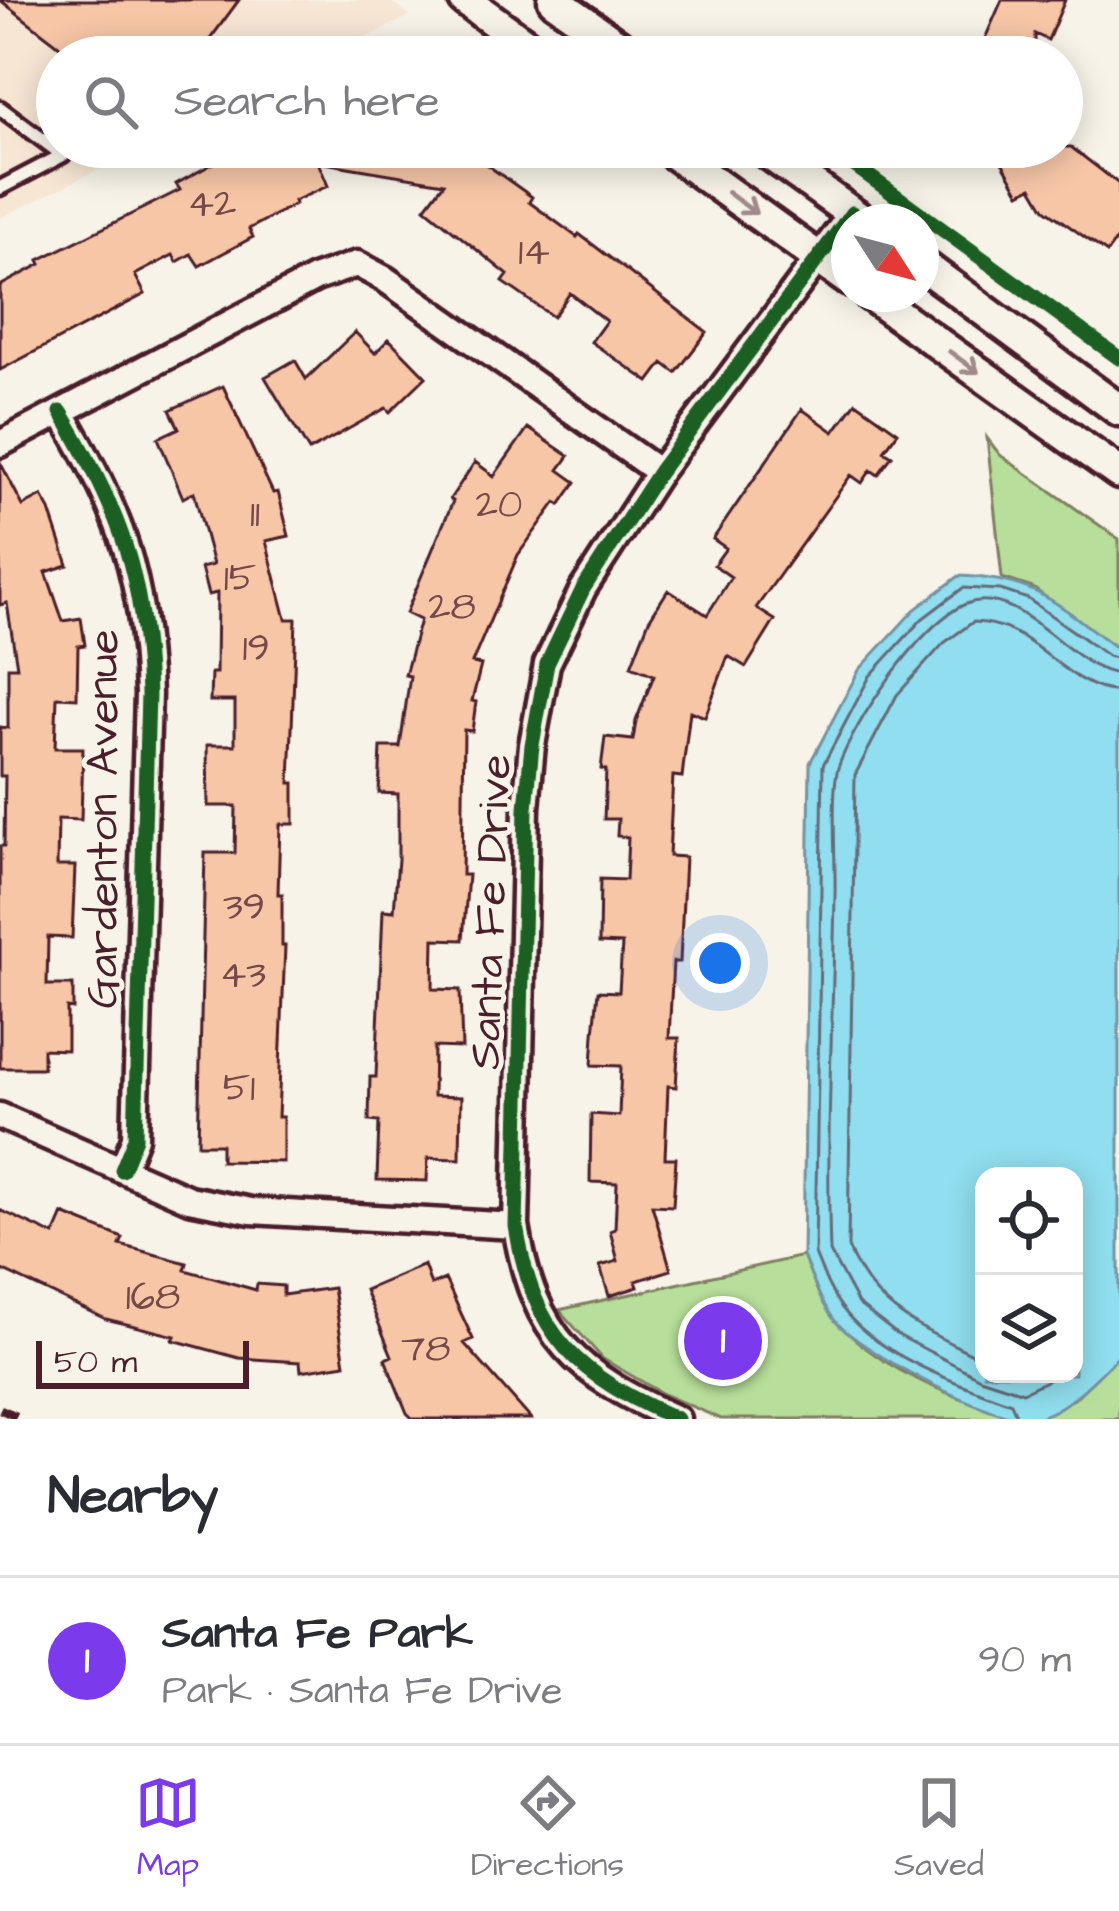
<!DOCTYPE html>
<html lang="en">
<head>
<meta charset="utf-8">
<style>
	:root { --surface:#fff; --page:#f7f7f7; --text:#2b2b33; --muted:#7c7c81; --line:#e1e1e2; --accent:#7c3aed }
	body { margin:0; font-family:"Architects Daughter",sans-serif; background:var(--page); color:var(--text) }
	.controls { position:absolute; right:36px; bottom:36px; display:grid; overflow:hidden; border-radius:24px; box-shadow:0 6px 30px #0003 }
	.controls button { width:108px; height:108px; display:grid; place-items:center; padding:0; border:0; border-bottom:3px solid var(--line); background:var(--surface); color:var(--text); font:60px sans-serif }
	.compass { position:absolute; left:831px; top:204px; width:108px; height:108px; border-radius:50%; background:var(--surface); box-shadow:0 6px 30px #0003; rotate:126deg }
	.scale { position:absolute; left:36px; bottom:30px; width:213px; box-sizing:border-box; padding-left:12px; border:6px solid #4a1f2b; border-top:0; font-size:33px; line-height:42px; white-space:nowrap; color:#4a1f2b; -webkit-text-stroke:9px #f7f3e8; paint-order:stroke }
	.you { position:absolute; left:720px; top:963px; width:42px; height:42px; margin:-30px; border:9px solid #fff; border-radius:50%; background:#1a73e8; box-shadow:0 0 0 18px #1a73e833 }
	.badge { display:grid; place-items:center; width:78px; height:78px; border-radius:50%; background:var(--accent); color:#fff; font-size:39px; font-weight:700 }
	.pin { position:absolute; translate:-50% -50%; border:6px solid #fff; box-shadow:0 3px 12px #0006 }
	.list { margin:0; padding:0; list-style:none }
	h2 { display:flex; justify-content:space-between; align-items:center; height:156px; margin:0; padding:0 48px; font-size:51px }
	h2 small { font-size:39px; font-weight:400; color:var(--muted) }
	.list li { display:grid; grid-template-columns:78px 1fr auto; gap:36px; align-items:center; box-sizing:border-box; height:168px; padding:0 48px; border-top:3px solid var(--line) }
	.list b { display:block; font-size:45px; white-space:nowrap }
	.list p { margin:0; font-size:39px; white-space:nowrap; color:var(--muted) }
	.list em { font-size:39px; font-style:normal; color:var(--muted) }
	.icon { flex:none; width:66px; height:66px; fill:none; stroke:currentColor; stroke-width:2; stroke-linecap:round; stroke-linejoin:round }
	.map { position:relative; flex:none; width:1119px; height:1419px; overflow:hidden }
	.search { position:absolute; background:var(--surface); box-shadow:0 6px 30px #0003; left:36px; right:36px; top:36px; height:132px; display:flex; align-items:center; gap:30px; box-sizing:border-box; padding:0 42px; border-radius:66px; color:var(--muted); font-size:45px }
	.sheet { height:324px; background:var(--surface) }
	nav { display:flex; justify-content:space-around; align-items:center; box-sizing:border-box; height:168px; border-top:3px solid var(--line); background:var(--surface); font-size:33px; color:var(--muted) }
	nav a { display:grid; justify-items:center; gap:6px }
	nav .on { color:var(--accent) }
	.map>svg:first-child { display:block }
	.built { fill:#f7e6d4 }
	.green { fill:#b7de9a; stroke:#807e62; stroke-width:3 }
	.water { fill:#90deef; stroke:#7492a1; stroke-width:3; fill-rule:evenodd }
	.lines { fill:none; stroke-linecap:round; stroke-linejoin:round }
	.shore { stroke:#666b79; stroke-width:3 }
	.building { fill:#f7c6a7; stroke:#4a1f2b; stroke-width:3 }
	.service-casing { stroke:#4a1f2b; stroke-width:21 }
	.minor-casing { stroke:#4a1f2b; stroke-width:33 }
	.tertiary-casing { stroke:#4a1f2b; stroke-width:39 }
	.path { stroke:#4a1f2b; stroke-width:4.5; stroke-dasharray:12 9; stroke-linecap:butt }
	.service { stroke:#f7f3e8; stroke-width:12 }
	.minor { stroke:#f7f3e8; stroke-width:24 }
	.tertiary { stroke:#f7f3e8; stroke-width:30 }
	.rail { stroke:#4a1f2b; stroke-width:9; stroke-dasharray:18 9; stroke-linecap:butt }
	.cycleway-casing { stroke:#f7f3e8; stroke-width:22 }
	.cycleway { stroke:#1b5e20; stroke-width:15 }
	.oneway { stroke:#a0898a }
	.labels { text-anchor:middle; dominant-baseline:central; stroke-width:10; stroke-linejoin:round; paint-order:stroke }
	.number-label { font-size:39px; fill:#75494a }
	.street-label { font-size:45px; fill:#4a1f2b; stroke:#f7f3e8 }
</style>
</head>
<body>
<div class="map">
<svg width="1119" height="1419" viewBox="0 0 1119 1419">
	<rect width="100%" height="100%" fill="#f7f3e8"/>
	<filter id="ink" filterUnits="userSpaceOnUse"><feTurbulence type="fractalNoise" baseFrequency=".00833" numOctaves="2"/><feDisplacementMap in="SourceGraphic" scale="24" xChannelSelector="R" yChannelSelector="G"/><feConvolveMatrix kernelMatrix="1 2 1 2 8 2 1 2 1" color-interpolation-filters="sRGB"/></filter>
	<g filter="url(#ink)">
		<path class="built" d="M0,0H389L410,16L326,57H57V147H144L0,218Z"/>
		<path class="green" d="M987,438L1000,455L1119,539V650L1033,588L1002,578Z
			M803,1256C812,1278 822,1306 839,1324C885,1373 961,1401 1025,1419H721L665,1395L603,1359L559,1310Z
			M1119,1355V1419H1032L1074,1399Z"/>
		<path class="water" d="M959,576C1039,579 1058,605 1119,650V1355C1098,1377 1061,1417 1028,1419C988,1419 864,1353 837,1323C821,1305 812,1278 803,1256L810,763L859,670L914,610ZM984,1176H1074V1374H984Z"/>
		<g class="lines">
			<path class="shore" d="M984,1360C926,1330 874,1312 848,1247L855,775L897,695L944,643L973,622C1035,622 1063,689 1119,692
				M1061,1374L1023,1392L980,1378L898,1335L858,1304L830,1252C826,1134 833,1014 835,895C836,867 831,790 838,768C853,723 921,622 966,604C1021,583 1072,671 1119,674
				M1018,1419L1011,1403C960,1385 881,1356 846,1313C832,1297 823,1274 815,1254L823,765L870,676L922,619L963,588L1000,590L1028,599L1108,656L1119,659"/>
		</g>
		<path class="building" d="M0,0H239L197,57H74Z
			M1002,0H1065L1048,40L1035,34V57H977Z
			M243,147H462L532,197L529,202L577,237L579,234L707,332L676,373L663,363L649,382L591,342L606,321L570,293L553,317L503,282L508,275L425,208L444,183L318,162L328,186L294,201L295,204L249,229L253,237L199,266L191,254L177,262L173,255L135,275L145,294L0,370V286L41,264L39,260L180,190L176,184Z
			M993,147H1071L1119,184V236L1107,253L1045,209L1032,187L1020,193Z
			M355,332L375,353L389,339L426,377L390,412L386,408L309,451L265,377L295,360L306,379Z
			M223,386L273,493L278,492L289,536L266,541L286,619H296L290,783H294V824H280L278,894H282V946H285L278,1117H283V1162L221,1161V1144H198L205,853H235L236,806H208L207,745H235V701H210L211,673H216L217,593L208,595L201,568L213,565L194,492L183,498L158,438L179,428L170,410Z
			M856,402L898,432L884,451L892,456L878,475L871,470L862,483L851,475L756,608L775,620L746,667L728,656L705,717L690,711L682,777L673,776L669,856L685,857L680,962H673L669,1038H679L676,1087L668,1086L665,1158H676L673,1206L652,1205L671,1270L636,1281L638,1287L609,1296L600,1266L618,1261L610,1231L615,1229L617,1183L590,1182L591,1114L619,1116L621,1066L592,1065L594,1034L598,991L619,992L622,944L599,943L600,879L626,880L628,837L617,836L618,819H604L606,770L601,769L605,737L633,740L636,721L654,675L631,666L649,620L668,590L707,615L731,577L714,565L726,548L713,539L802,409L834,432Z
			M528,428L569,456L559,470L576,482L560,505L556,502L518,555L472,663L481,665L472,701L476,702L472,731L464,730L462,875H468L463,940L434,939L433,989L460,990L462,1048L434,1047L433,1096L461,1097L460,1159L428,1158L427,1181L377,1180L379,1122L369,1121L370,1077H376L383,910L394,911L398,859V794L379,793L381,747H400L410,676L405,675L420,620L406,613L453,501L450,499L475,462L494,476Z
			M0,462L23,506L42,496L50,510L68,565L46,572L63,621L81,618L85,645L78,646L77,698L57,697L55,748H83L81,820L58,819L57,866H75L72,938L48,937L47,985H73V1009L67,1008V1050L43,1049V1068H0V846H4L5,776H0V727L8,728V667H17L7,603L0,605Z
			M0,1210L54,1235L63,1214L123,1238L120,1245L187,1263L185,1270L256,1290L257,1284L283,1286V1295L333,1288L345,1364L301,1371L300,1362L239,1358L173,1340L175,1336L106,1319L0,1269Z
			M424,1265L431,1285L445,1279L473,1339L464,1343L531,1419H413L407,1413L385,1359L392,1356L365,1290Z"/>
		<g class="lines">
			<g class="service-casing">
				<path id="service" d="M0,108L63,155L0,188"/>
			</g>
			<g class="minor-casing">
				<path id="minor" d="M61,412C121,512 144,577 148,694L135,1138L122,1170
					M0,444L316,278L357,264L385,279L659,472
					M0,1116L189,1199L251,1211L516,1226
					M677,1419C577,1375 534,1338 516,1226L526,808L532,745L547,664L583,589L659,472L852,213"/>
			</g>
			<g class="tertiary-casing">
				<path id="tertiary" d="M465,0L543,57
					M554,0L634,57
					M665,147L849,280
					M760,147L864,222
					M921,264L1119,410
					M869,294L1119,473"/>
			</g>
			<path class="path" d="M839,167L853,147"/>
			<use href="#service" class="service"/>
			<use href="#minor" class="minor"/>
			<use href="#tertiary" class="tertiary"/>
			<path class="rail" d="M0,1409L22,1419"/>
			<g class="cycleway-casing">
				<path id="cycleway" d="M829,147L1119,358
					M61,412C121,512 144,577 148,694L135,1138L122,1170
					M677,1419C577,1375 534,1338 516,1226L526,808L532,745L547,664L583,589L659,472L852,213"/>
			</g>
			<use href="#cycleway" class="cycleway"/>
		</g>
		<defs><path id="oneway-shaft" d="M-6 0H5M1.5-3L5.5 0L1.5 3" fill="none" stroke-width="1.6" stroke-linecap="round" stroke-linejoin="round" transform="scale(3)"/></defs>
		<g class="oneway">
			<use href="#oneway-shaft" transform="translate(742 203) rotate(36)"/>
			<use href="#oneway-shaft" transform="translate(964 362) rotate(36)"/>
		</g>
	</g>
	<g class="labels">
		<g class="number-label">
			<text x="212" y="205">42</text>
			<text x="534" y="253">14</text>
			<text x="499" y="506">20</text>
			<text x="255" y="515">11</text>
			<text x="240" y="579">15</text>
			<text x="452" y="608">28</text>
			<text x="256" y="649">19</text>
			<text x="244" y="908">39</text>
			<text x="243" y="976">43</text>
			<text x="239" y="1089">51</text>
			<text x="153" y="1298">168</text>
			<text x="426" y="1350">78</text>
		</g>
		<g class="street-label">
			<text transform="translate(104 819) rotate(-90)">Gardenton Avenue</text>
			<text transform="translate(491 912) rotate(-88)">Santa Fe Drive</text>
		</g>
	</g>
</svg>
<div class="controls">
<button><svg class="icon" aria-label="locate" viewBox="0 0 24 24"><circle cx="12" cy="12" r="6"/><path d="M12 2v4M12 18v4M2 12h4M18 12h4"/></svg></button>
<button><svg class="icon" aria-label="layers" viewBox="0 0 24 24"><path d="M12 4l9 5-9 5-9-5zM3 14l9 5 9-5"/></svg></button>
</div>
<svg class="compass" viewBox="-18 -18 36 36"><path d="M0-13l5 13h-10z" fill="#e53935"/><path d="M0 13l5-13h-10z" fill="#7c7c81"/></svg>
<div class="scale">50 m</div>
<div class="you"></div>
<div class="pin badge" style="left:723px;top:1341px">1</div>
<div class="search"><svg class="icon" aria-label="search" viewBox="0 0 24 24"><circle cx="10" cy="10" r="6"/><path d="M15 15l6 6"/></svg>Search here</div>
</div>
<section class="sheet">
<h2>Nearby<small></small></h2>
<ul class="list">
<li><span class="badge">1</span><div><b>Santa Fe Park</b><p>Park · Santa Fe Drive</p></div><em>90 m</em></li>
</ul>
</section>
<nav>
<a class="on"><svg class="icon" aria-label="map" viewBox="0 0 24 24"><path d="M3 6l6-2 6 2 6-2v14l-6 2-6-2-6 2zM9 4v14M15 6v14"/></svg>Map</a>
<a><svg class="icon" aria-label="directions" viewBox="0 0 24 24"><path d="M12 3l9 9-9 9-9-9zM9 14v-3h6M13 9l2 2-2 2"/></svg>Directions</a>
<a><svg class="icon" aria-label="saved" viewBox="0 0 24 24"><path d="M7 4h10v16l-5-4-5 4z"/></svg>Saved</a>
</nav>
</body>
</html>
